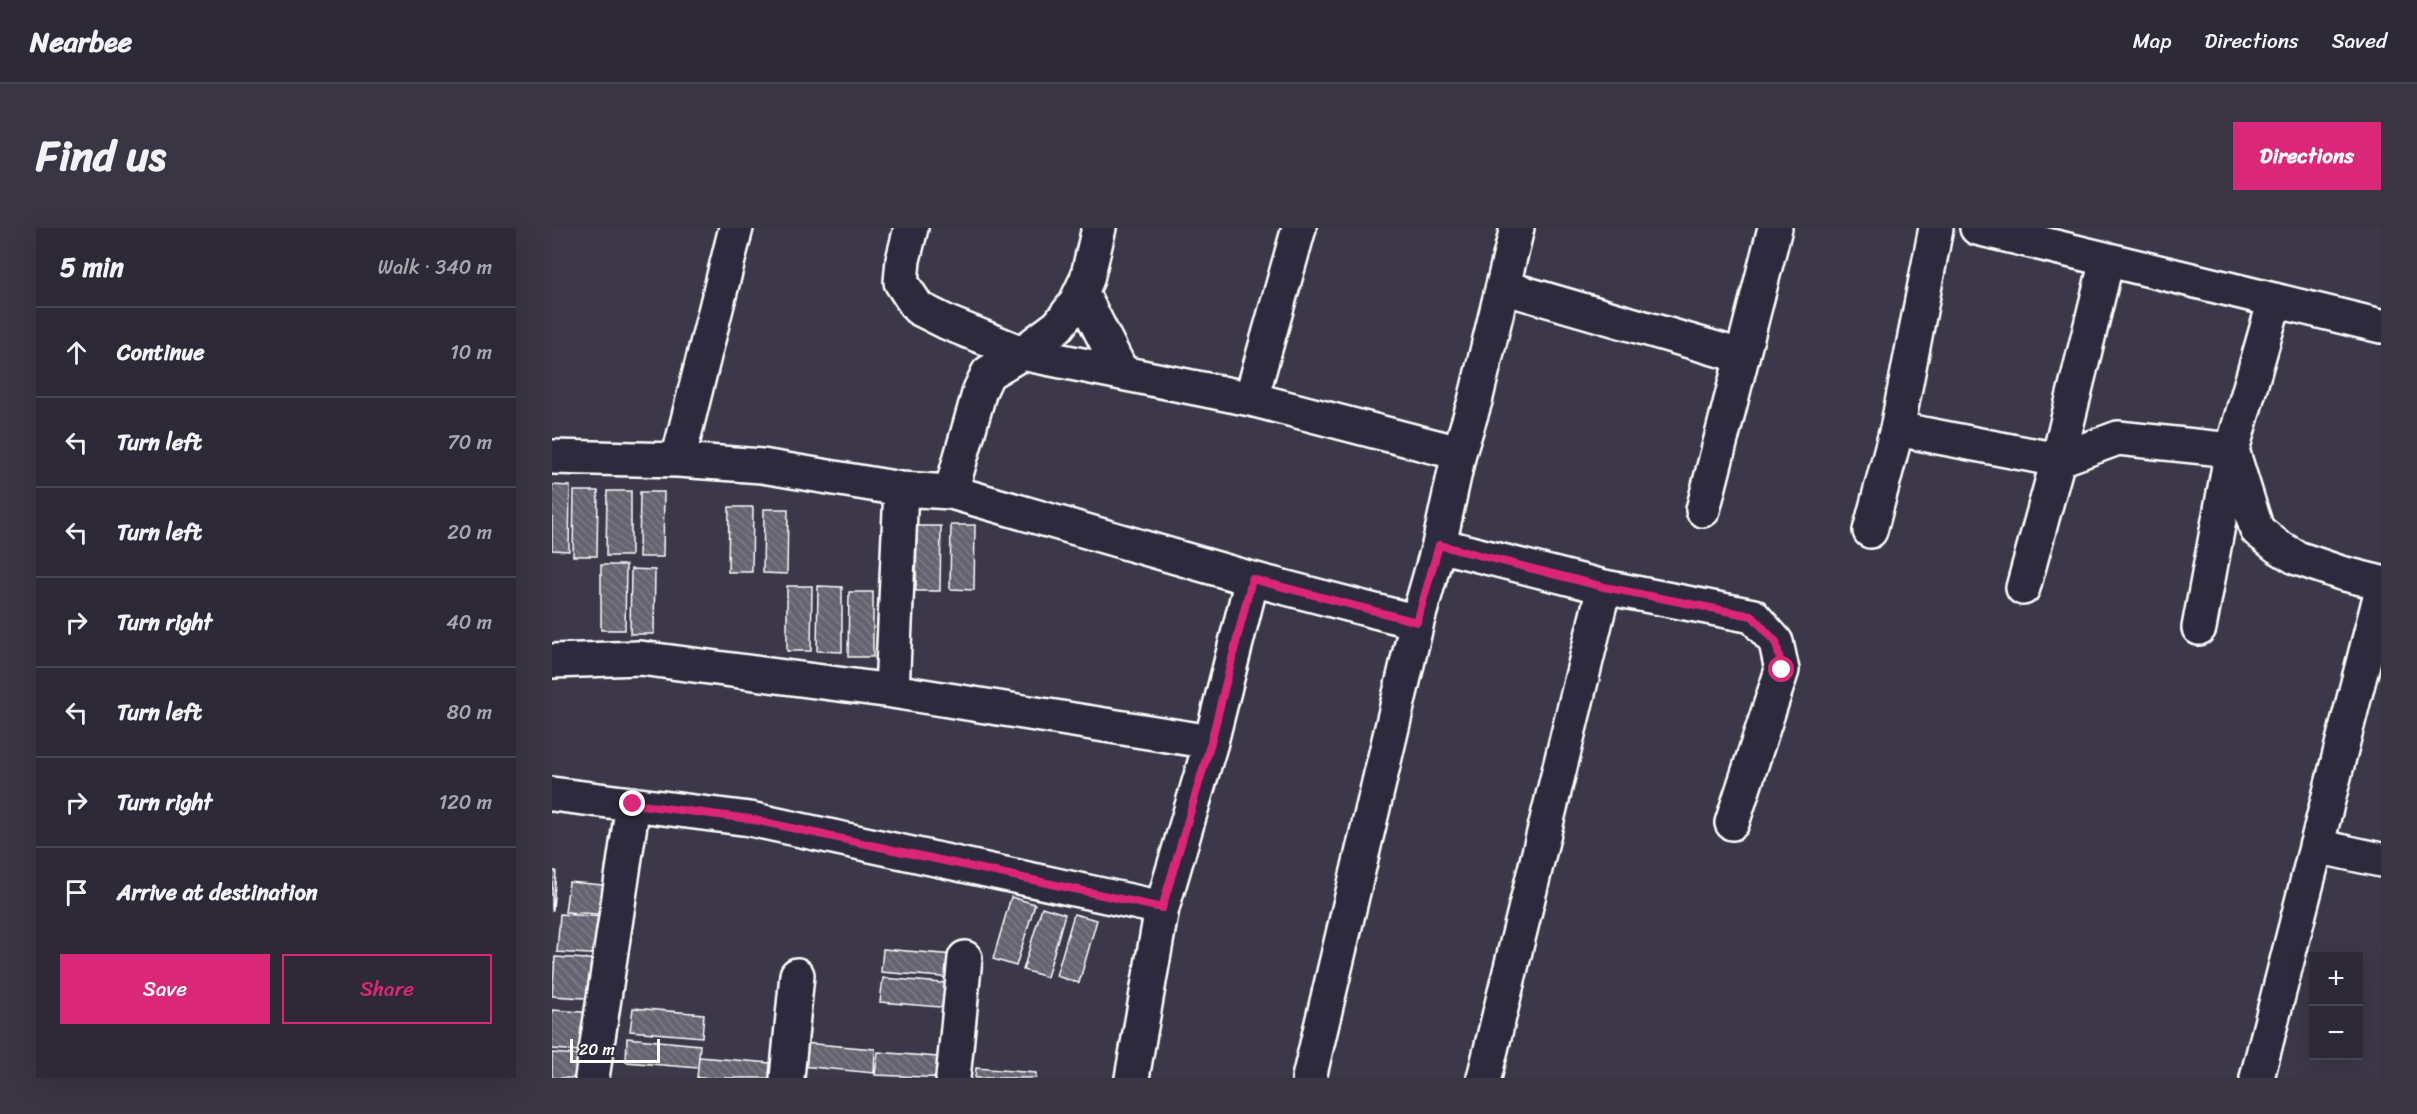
<!DOCTYPE html>
<html lang="en">
<head>
<meta charset="utf-8">
<style>
	:root { --surface:#2d2937; --page:#393542; --text:#f1f3f6; --muted:#a7a6ad; --line:#484552; --accent:#db2777 }
	body { margin:0; font-family:Sriracha,sans-serif; background:var(--page); color:var(--text) }
	.controls { position:absolute; right:18px; bottom:18px; display:grid; overflow:hidden; border-radius:0px; box-shadow:0 6px 24px #0002 }
	.controls button { width:54px; height:54px; display:grid; place-items:center; padding:0; border:0; border-bottom:2px solid var(--line); background:var(--surface); color:var(--text); font:30px sans-serif }
	.scale { position:absolute; left:18px; bottom:15px; width:90px; box-sizing:border-box; padding-left:6px; border:3px solid #fff; border-top:0; font-size:16px; line-height:21px; white-space:nowrap; color:#fff; -webkit-text-stroke:4px #2f2a3d; paint-order:stroke }
	.stop { position:absolute; width:18px; height:18px; margin:-14px; border:4px solid #db2777; border-radius:50%; background:#fff }
	.stop.end { background:#db2777; border-color:#fff; box-shadow:0 2px 6px #0008 }
	.list { margin:0; padding:0; list-style:none }
	h2 { display:flex; justify-content:space-between; align-items:center; height:78px; margin:0; padding:0 24px; font-size:26px }
	h2 small { font-size:20px; font-weight:400; color:var(--muted) }
	.list li { display:grid; grid-template-columns:39px 1fr auto; gap:18px; align-items:center; box-sizing:border-box; height:90px; padding:0 24px; border-top:2px solid var(--line) }
	.list b { display:block; font-size:22px; white-space:nowrap }
	.list em { font-size:20px; font-style:normal; color:var(--muted) }
	.actions { display:flex; gap:12px; padding:18px 24px }
	.actions a { flex:1; padding:14px 0; border:2px solid var(--accent); border-radius:0px; text-align:center; font-size:21px; color:var(--accent) }
	.actions .main { background:var(--accent); color:#fff }
	.icon { flex:none; width:33px; height:33px; fill:none; stroke:currentColor; stroke-width:2; stroke-linecap:round; stroke-linejoin:round }
	.map { position:relative; flex:none; width:1829px; height:850px; overflow:hidden; border-radius:0px }
	header { display:flex; align-items:center; gap:36px; box-sizing:border-box; height:84px; padding:0 30px; background:var(--surface); border-bottom:2px solid var(--line) }
	header strong { font-size:28px }
	nav { display:flex; gap:33px; margin-inline-start:auto; font-size:21px }
	.intro { display:flex; align-items:center; justify-content:space-between; box-sizing:border-box; height:144px; padding:0 36px }
	h1 { margin:0; font-size:42px }
	.button { padding:15px 27px; border-radius:0px; background:var(--accent); color:#fff; font-size:21px; font-weight:700 }
	main { display:flex; gap:36px; padding:0 36px }
	aside { flex:1; background:var(--surface); border-radius:0px; box-shadow:0 6px 24px #0002 }
	.map>svg:first-child { display:block }
	.building { fill:url(#building-back-hatch); stroke:#fff; stroke-width:1.5 }
	.lines { fill:none; stroke-linecap:round; stroke-linejoin:round }
	.minor-casing { stroke:#fff; stroke-width:38 }
	.minor { stroke:#2f2a3d; stroke-width:33 }
	.route { stroke:#db2777; stroke-width:8 }
</style>
</head>
<body>
<header>
<strong>Nearbee</strong>
<nav><a>Map</a><a>Directions</a><a>Saved</a></nav>
</header>
<div class="intro"><h1>Find us</h1><a class="button">Directions</a></div>
<main>
<aside>
<h2>5 min<small>Walk · 340 m</small></h2>
<ul class="list">
<li><svg class="icon" aria-label="ahead" viewBox="0 0 24 24"><path d="M12 20V5M6 11l6-6 6 6"/></svg><div><b>Continue</b></div><em>10 m</em></li>
<li><svg class="icon" aria-label="left" viewBox="0 0 24 24"><path d="M17 20v-9H6M10 6l-5 5 5 5"/></svg><div><b>Turn left</b></div><em>70 m</em></li>
<li><svg class="icon" aria-label="left" viewBox="0 0 24 24"><path d="M17 20v-9H6M10 6l-5 5 5 5"/></svg><div><b>Turn left</b></div><em>20 m</em></li>
<li><svg class="icon" aria-label="right" viewBox="0 0 24 24"><path d="M7 20v-9h11M14 6l5 5-5 5"/></svg><div><b>Turn right</b></div><em>40 m</em></li>
<li><svg class="icon" aria-label="left" viewBox="0 0 24 24"><path d="M17 20v-9H6M10 6l-5 5 5 5"/></svg><div><b>Turn left</b></div><em>80 m</em></li>
<li><svg class="icon" aria-label="right" viewBox="0 0 24 24"><path d="M7 20v-9h11M14 6l5 5-5 5"/></svg><div><b>Turn right</b></div><em>120 m</em></li>
<li><svg class="icon" aria-label="arrive" viewBox="0 0 24 24"><path d="M6 21V4h12l-3 4 3 4H6"/></svg><div><b>Arrive at destination</b></div></li>
</ul>
<div class="actions"><a class="main">Save</a><a>Share</a></div>
</aside>
<div class="map">
<svg width="1829" height="850" viewBox="0 0 1829 850">
	<defs>
		<pattern id="building-back-hatch" width="6" height="6" patternUnits="userSpaceOnUse" patternTransform="scale(1.5)"><rect width="6" height="6" fill="#666270"/><path d="M-1 5l2 2M0 0l6 6M5-1l2 2" fill="none" stroke="#7d7a85"/></pattern>
	</defs>
	<rect width="100%" height="100%" fill="#3c3749"/>
	<filter id="ink" filterUnits="userSpaceOnUse"><feTurbulence type="fractalNoise" baseFrequency=".0167" numOctaves="2"/><feDisplacementMap in="SourceGraphic" scale="12" xChannelSelector="R" yChannelSelector="G"/><feConvolveMatrix kernelMatrix="1 2 1 2 8 2 1 2 1" color-interpolation-filters="sRGB"/></filter>
	<g filter="url(#ink)">
		<path class="building" d="M0,257L18,258L17,323L0,322Z
			M22,263H46L45,328H21Z
			M55,263H79V328H54Z
			M88,264H112L111,329H87Z
			M177,279H201L200,344H176Z
			M212,281H236L235,346L211,345Z
			M399,297H423L422,362L398,361Z
			M365,298H389L388,363H364Z
			M49,337H74L73,402H49Z
			M79,341L103,342L102,406H78Z
			M235,358H260L259,423H235Z
			M266,358L290,359V424L265,423Z
			M297,364H321V429H296Z
			M0,643H4L1,682H0Z
			M17,654L62,658L61,687L13,684Z
			M459,669L483,676L464,738L441,731Z
			M490,679L513,686L495,749L471,742Z
			M8,686L55,689L52,727L5,724Z
			M522,686L545,692L527,755L504,748Z
			M331,721L403,727L401,750L329,744Z
			M3,729L50,732L48,771L0,768Z
			M331,750L402,756L400,780L328,774Z
			M81,780L152,786L150,809L78,803Z
			M0,782L44,785L42,824L0,821Z
			M75,810L148,817L146,840L74,834Z
			M251,815L323,821L322,845L249,838Z
			M326,824L397,830L396,850L323,847Z
			M0,825L37,828L35,850H0Z
			M147,829L219,835L218,850H145Z
			M424,840L484,845V850H423Z"/>
		<g class="lines">
			<g class="minor-casing">
				<path id="minor" d="M359,0L351,32L349,54L366,80L396,95L470,125L699,171L907,225
					M1425,0L1829,98
					M951,59L1189,128
					M529,64L570,145
					M699,171L747,0
					M1345,201L1506,232L1566,210L1680,222L1705,302L1725,318L1745,330L1789,345L1829,355
					M0,229L126,232L210,238L349,261L399,264L700,351L865,394
					M126,232L184,0
					M399,264L428,162L436,145L470,125L506,98L523,76L535,51L547,0
					M1151,282L1223,0
					M1318,303L1345,201L1384,0
					M887,317L1052,359L1201,388L1224,414L1230,442L1180,595
					M1471,360L1506,232L1555,32
					M1647,400L1680,222L1723,72
					M0,433L88,430L340,463L659,514
					M340,463L349,261
					M0,566L198,591L610,680
					M1764,618L1829,632
					M40,850L81,576
					M235,850L245,747
					M401,850L413,730
					M580,850L610,680L659,514L700,351
					M757,850L865,394L887,317L907,225L923,173L965,0
					M932,850L1052,359
					M1705,850L1829,365"/>
			</g>
			<use href="#minor" class="minor"/>
		</g>
	</g>
	<g class="lines" filter="url(#ink)">
		<path class="route" d="M81,576L198,591L610,680L659,514L700,351L865,394L887,317L1052,359L1200,388L1224,414L1230,442"/>
	</g>
</svg>
<div class="controls">
<button>+</button>
<button>−</button>
</div>
<div class="scale">20 m</div>
<div class="stop" style="left:1230px;top:442px"></div>
<div class="stop end" style="left:81px;top:576px"></div>
</div>
</main>
</body>
</html>
